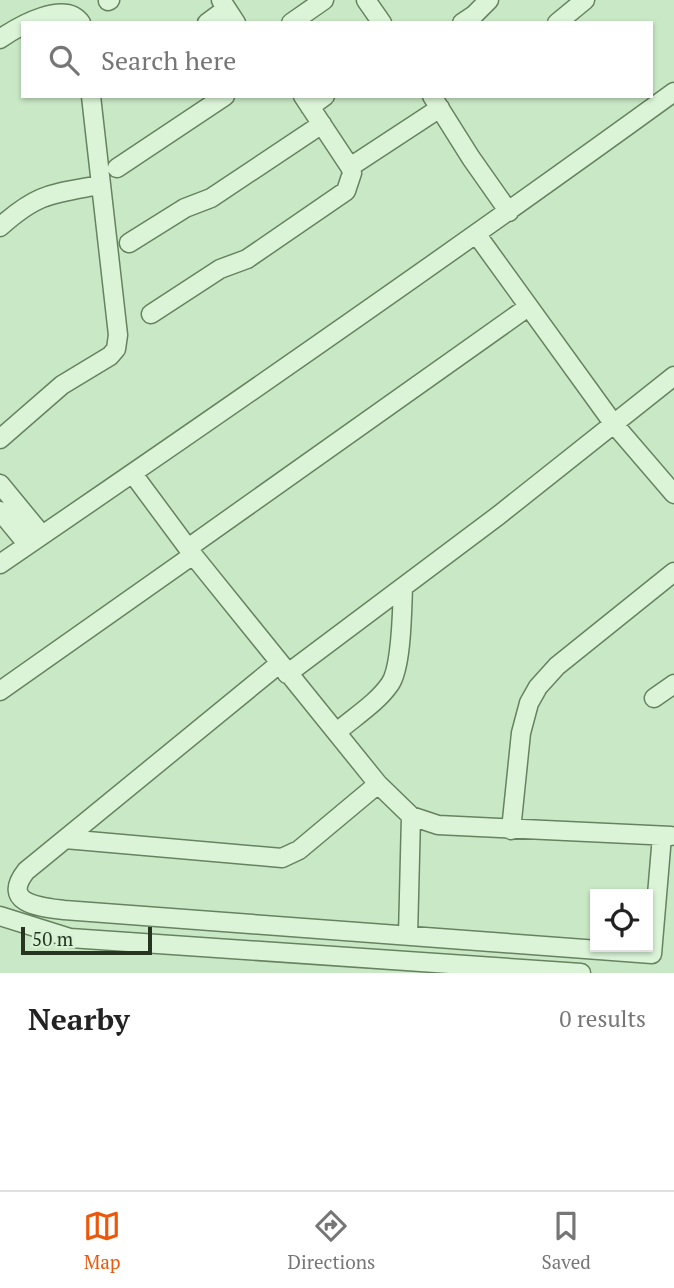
<!DOCTYPE html>
<html lang="en">
<head>
<meta charset="utf-8">
<style>
	:root { --surface:#fff; --page:#f6f6f6; --text:#222; --muted:#767676; --line:#e0e0e0; --accent:#ea580c }
	body { margin:0; font-family:"PT Serif",serif; background:var(--page); color:var(--text) }
	.controls { position:absolute; right:21px; bottom:21px; display:grid; overflow:hidden; border-radius:0px; box-shadow:0 2px 5px #0004 }
	.controls button { width:63px; height:63px; display:grid; place-items:center; padding:0; border:0; border-bottom:2px solid var(--line); background:var(--surface); color:var(--text); font:35px sans-serif }
	.scale { position:absolute; left:21px; bottom:18px; width:131px; box-sizing:border-box; padding-left:7px; border:4px solid #263420; border-top:0; font-size:19px; line-height:24px; white-space:nowrap; color:#263420; -webkit-text-stroke:5px #d7f1d5; paint-order:stroke }
	.list { margin:0; padding:0; list-style:none }
	h2 { display:flex; justify-content:space-between; align-items:center; height:91px; margin:0; padding:0 28px; font-size:30px }
	h2 small { font-size:23px; font-weight:400; color:var(--muted) }
	.icon { flex:none; width:38px; height:38px; fill:none; stroke:currentColor; stroke-width:2; stroke-linecap:round; stroke-linejoin:round }
	.map { position:relative; flex:none; width:674px; height:973px; overflow:hidden }
	.search { position:absolute; background:var(--surface); box-shadow:0 2px 5px #0004; left:21px; right:21px; top:21px; height:77px; display:flex; align-items:center; gap:18px; box-sizing:border-box; padding:0 24px; border-radius:0px; color:var(--muted); font-size:26px }
	.sheet { height:217px; background:var(--surface) }
	nav { display:flex; justify-content:space-around; align-items:center; box-sizing:border-box; height:98px; border-top:2px solid var(--line); background:var(--surface); font-size:19px; color:var(--muted) }
	nav a { display:grid; justify-items:center; gap:4px }
	nav .on { color:var(--accent) }
	.map>svg:first-child { display:block }
	.lines { fill:none; stroke-linecap:round; stroke-linejoin:round }
	.minor-casing { stroke:#67825e; stroke-width:21 }
	.minor { stroke:#dbf4d8; stroke-width:18 }
</style>
</head>
<body>
<div class="map">
<svg width="674" height="973" viewBox="0 0 674 973">
	<rect width="100%" height="100%" fill="#c9e9c6"/>
	<g class="lines">
		<g class="minor-casing">
			<path id="minor" d="M221,0L236,23
				M366,0L382,23
				M108,1L110,0
				M207,23L226,9
				M291,23L324,0
				M462,23L474,15L489,0
				M557,23L585,0
				M0,39C20,25 65,0 81,23
				M432,96L471,158L509,212
				M310,107L325,96
				M350,167L440,108
				M117,168L225,96
				M0,227C38,193 51,194 100,185
				M477,235L613,423L674,494
				M129,243L185,208L211,198L322,124
				M151,314L220,269L247,259L346,191L352,173L350,167L303,96
				M0,439L62,385L110,356L116,349L118,335L91,96
				M133,474L193,555L378,784L411,816L438,825L671,836
				M0,484L42,535
				M0,511L28,545
				M188,548L528,307
				M0,564C227,409 452,253 674,92
				M279,664L26,871C0,904 41,907 64,910L652,954L662,836
				M287,674L499,515L674,376
				M0,691L193,555
				M654,698L674,684
				M337,732C354,717 377,703 390,684C402,667 402,609 403,587
				M511,830L521,733L529,703L538,687L557,666L674,572
				M65,839L282,858L299,850L378,784
				M0,916L70,938L581,973
				M408,936L411,816"/>
		</g>
		<use href="#minor" class="minor"/>
	</g>
</svg>
<div class="controls">
<button><svg class="icon" aria-label="locate" viewBox="0 0 24 24"><circle cx="12" cy="12" r="6"/><path d="M12 2v4M12 18v4M2 12h4M18 12h4"/></svg></button>
</div>
<div class="scale">50 m</div>
<div class="search"><svg class="icon" aria-label="search" viewBox="0 0 24 24"><circle cx="10" cy="10" r="6"/><path d="M15 15l6 6"/></svg>Search here</div>
</div>
<section class="sheet">
<h2>Nearby<small>0 results</small></h2>
<ul class="list">
</ul>
</section>
<nav>
<a class="on"><svg class="icon" aria-label="map" viewBox="0 0 24 24"><path d="M3 6l6-2 6 2 6-2v14l-6 2-6-2-6 2zM9 4v14M15 6v14"/></svg>Map</a>
<a><svg class="icon" aria-label="directions" viewBox="0 0 24 24"><path d="M12 3l9 9-9 9-9-9zM9 14v-3h6M13 9l2 2-2 2"/></svg>Directions</a>
<a><svg class="icon" aria-label="saved" viewBox="0 0 24 24"><path d="M7 4h10v16l-5-4-5 4z"/></svg>Saved</a>
</nav>
</body>
</html>
